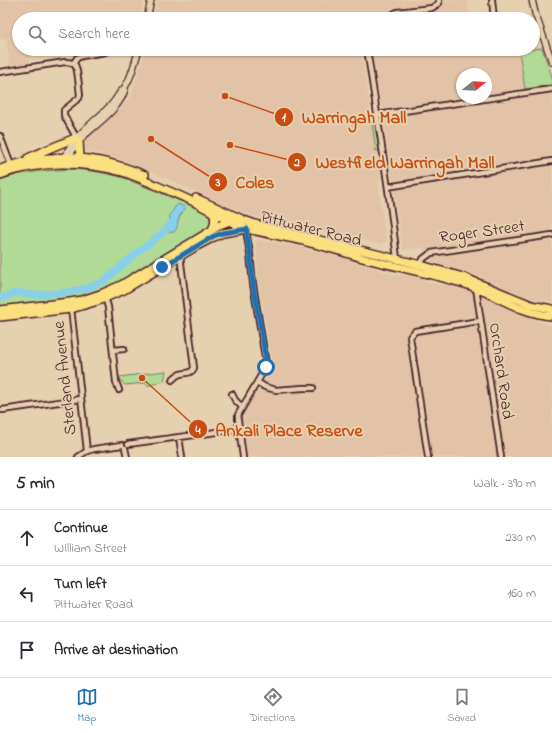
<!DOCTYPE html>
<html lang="en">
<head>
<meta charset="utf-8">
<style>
	:root { --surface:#fff; --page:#f2f2f3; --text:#2b2b33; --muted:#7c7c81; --line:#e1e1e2; --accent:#1f6fb2 }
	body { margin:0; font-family:"Indie Flower",sans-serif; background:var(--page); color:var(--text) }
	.compass { position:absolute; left:456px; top:68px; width:36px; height:36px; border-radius:50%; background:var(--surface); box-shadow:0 1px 3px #0004; rotate:72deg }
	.stop { position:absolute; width:12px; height:12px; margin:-9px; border:3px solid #1f6fb2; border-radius:50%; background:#fff }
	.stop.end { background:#1f6fb2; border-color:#fff; box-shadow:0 1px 4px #0008 }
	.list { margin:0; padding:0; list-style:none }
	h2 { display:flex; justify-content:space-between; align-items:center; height:52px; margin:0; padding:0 16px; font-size:17px }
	h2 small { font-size:13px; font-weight:400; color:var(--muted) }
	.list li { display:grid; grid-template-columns:26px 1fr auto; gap:12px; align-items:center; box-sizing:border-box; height:56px; padding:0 16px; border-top:1px solid var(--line) }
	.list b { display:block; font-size:15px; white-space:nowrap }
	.list p { margin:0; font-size:13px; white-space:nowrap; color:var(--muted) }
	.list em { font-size:13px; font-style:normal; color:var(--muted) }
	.icon { flex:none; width:22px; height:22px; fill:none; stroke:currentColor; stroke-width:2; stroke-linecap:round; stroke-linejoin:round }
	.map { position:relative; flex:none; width:552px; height:457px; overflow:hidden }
	.search { position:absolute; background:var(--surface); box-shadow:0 1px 3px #0004; left:12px; right:12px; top:12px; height:44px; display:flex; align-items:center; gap:10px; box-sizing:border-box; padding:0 14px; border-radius:22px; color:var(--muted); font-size:15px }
	.sheet { height:220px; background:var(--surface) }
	nav { display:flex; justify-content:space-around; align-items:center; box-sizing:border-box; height:56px; border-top:1px solid var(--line); background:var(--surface); font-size:11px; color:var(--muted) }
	nav a { display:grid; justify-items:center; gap:2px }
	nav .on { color:var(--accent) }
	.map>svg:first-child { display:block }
	.built { fill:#e2c3a8; fill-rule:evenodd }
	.green { fill:#b1da97; stroke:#7e7c61 }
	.water { fill:#88cfe9; stroke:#6f899d }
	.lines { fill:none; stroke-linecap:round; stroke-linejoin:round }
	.river { stroke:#88cfe9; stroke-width:7 }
	.minor-casing { stroke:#4a1f2b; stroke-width:8 }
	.tertiary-casing { stroke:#4a1f2b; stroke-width:8 }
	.primary-casing { stroke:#4a1f2b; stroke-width:10 }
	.trunk-casing { stroke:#4a1f2b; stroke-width:10 }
	.minor { stroke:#e5d1af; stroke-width:4.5 }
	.tertiary { stroke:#e5d1af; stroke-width:5.5 }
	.primary { stroke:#fbe080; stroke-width:7 }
	.trunk { stroke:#fbe080; stroke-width:7 }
	.route { stroke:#1f6fb2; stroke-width:5 }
	.labels { text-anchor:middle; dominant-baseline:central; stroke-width:4; stroke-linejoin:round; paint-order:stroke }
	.street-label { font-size:17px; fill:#4a1f2b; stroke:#e5d1af }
	.leader { fill:none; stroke:#c84d12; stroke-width:1.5 }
	.callout-dot { fill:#c84d12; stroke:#e5d1af; stroke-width:1.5 }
	.mark-label { font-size:12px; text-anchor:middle; font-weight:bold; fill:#fff }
	.callout-label { font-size:18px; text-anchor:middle; font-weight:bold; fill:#c84d12; stroke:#e5d1af; stroke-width:4; stroke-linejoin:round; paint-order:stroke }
</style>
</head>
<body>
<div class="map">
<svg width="552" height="457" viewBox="0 0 552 457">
	<rect width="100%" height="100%" fill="#e5d1af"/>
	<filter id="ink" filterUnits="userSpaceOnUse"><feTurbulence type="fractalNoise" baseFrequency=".025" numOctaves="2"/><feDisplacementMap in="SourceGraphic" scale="8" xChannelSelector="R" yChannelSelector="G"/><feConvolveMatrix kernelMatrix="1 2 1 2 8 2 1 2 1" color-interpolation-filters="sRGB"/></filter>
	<g filter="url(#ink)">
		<path class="built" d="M0,0H144L140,19H19V49H28L30,63L10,66L6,39H0Z
			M157,0H468L469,19H368L366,10L362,19H153Z
			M542,46L552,75V302L533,299L507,289L482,278L432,261L423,247L403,250L372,49H471L472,56L520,49H533V47ZM462,74H486V98H462Z
			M146,49H361L381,180L378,181L386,241L381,244L307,229L308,225L299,223L294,224L293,226L260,217L259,218L256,217L242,212L134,164L116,158L85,150V140L90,133L115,113L131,96Z
			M258,240L295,246L337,256L389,273L399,275H411L425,281L441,285H450L467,290L548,325H552V457H360L359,455L341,457H248L242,415L273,367L258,279L256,241Z"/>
		<path class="green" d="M542,48L552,77V84L550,85L525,89L519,51Z
			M368,122H372L375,125L379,151H376L372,124L370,122L352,125Z
			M73,169C89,170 105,173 121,177L205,211C210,218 213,221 207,229L119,283L71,301L0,308V180C23,171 48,171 73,169Z
			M166,371L164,381L147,386L146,383L125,385L122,382L119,377Z"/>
		<path class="water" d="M178,204L185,207V209C182,213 179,216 178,221C177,230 175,236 164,230L171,221L169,215C173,212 174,207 178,204Z"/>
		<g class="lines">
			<path class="river" d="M0,297H6L14,293H21L35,295L60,293L88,288L104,281L139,251L146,246L167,229L171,223"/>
			<g class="minor-casing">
				<path id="minor" d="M492,0L494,19
					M385,19L397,12L432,8L439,3V0
					M367,49C378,119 389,189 397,259
					M73,64L77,58L82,56L105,52
					M0,72L65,62C69,62 72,62 75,65C78,69 79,89 80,95L79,98L64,110V115L66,119L76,137
					M377,115L552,89
					M0,136L11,165
					M388,187L393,186L552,161
					M421,265L423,259L431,253L552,235
					M476,288L501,457
					M105,297L108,307L116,382L119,390
					M71,308L87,451
					M113,350L124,349
					M172,380C173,379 176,376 178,375C184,372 191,375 194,368L180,255
					M257,382L265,387L276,390L303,388H313
					M232,394L235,400L242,407
					M2,410L80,399
					M179,437L182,457
					M128,444L239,429
					M125,448L127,457
					M78,457L87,451L94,449L122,445
					M243,457L238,420V415L263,372L266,364L253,284L250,254L247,236V229
					M428,457L410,337L415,331L480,321"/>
			</g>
			<g class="tertiary-casing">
				<path id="tertiary" d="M532,0L535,13L552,62
					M147,19L151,0
					M65,160C68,139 94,123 108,108C113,104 116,99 119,94C121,91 124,89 125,87C132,77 135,61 139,49
					M71,161C71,158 71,155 72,152C74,145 80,140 85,135C97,124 123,105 125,88"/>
			</g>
			<g class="primary-casing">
				<path id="primary" d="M0,310L70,302L82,300L103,293L121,285L212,230L222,224L233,220
					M0,317L71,309L98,301L124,290L197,246L214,237L223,233L247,229"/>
			</g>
			<g class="trunk-casing">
				<path id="trunk" d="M79,141L80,158
					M28,158L46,150L75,138
					M0,169C51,151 95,154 145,175
					M0,175C39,161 82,161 122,172C132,175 143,180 153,184C167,190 181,196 194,202C212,211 229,223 248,229C267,234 288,237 307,242C325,246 342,252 359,257C394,267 430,273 465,284C494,293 520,314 552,316
					M196,198L244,220L255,224L421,265L463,277L529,304L536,306L552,309
					M212,230C215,224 216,219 213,212"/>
			</g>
			<use href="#minor" class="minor"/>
			<use href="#tertiary" class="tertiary"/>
			<use href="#primary" class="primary"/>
			<use href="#trunk" class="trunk"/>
		</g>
	</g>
	<g class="lines" filter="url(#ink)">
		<path class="route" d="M162,267L214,236L223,233L247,229V236L250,254L253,284L266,360V367"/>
	</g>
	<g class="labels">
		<g class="street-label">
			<text transform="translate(311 229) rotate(14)">Pittwater Road</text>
			<text transform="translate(482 232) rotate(-8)">Roger Street</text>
			<text transform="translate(501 371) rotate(82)">Orchard Road</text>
			<text transform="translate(65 378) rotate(-96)">Sterland Avenue</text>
		</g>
	</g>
	<path class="leader" d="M225 96L284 117M230 145L297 162M151 139L218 182M142 378L198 429"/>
	<g class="callout-dot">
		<circle cx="225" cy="96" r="4"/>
		<circle cx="230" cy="145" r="4"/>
		<circle cx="151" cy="139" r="4"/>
		<circle cx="142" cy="378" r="4"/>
		<circle cx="284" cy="117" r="10"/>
		<circle cx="297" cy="162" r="10"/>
		<circle cx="218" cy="182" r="10"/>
		<circle cx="198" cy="429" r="10"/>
	</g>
	<g class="mark-label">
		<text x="284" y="121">1</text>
		<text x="297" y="166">2</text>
		<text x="218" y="186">3</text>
		<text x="198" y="434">4</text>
	</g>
	<g class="callout-label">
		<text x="354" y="123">Warringah Mall</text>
		<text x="405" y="168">Westfield Warringah Mall</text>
		<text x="255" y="188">Coles</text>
		<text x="289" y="436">Ankali Place Reserve</text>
	</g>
</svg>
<svg class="compass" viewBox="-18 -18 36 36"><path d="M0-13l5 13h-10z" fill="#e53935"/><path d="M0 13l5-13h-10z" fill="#7c7c81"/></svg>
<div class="stop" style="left:266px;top:367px"></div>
<div class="stop end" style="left:162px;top:267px"></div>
<div class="search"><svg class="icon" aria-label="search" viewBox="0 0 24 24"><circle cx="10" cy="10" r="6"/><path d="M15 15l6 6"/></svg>Search here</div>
</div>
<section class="sheet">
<h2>5 min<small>Walk · 390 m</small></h2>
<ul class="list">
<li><svg class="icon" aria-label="ahead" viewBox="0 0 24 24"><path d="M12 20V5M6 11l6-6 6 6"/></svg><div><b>Continue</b><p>William Street</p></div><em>230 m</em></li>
<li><svg class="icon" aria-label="left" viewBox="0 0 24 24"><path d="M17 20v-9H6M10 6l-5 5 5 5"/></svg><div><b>Turn left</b><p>Pittwater Road</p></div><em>160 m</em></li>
<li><svg class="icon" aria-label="arrive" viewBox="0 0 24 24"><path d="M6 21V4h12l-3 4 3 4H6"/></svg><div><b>Arrive at destination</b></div></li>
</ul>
</section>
<nav>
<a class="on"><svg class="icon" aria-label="map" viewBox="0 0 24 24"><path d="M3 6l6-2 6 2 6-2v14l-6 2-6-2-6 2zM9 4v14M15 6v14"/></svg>Map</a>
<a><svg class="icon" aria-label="directions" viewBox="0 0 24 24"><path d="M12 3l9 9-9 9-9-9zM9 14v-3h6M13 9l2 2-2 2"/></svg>Directions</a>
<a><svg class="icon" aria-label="saved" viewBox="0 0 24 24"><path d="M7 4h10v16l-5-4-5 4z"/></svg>Saved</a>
</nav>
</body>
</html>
